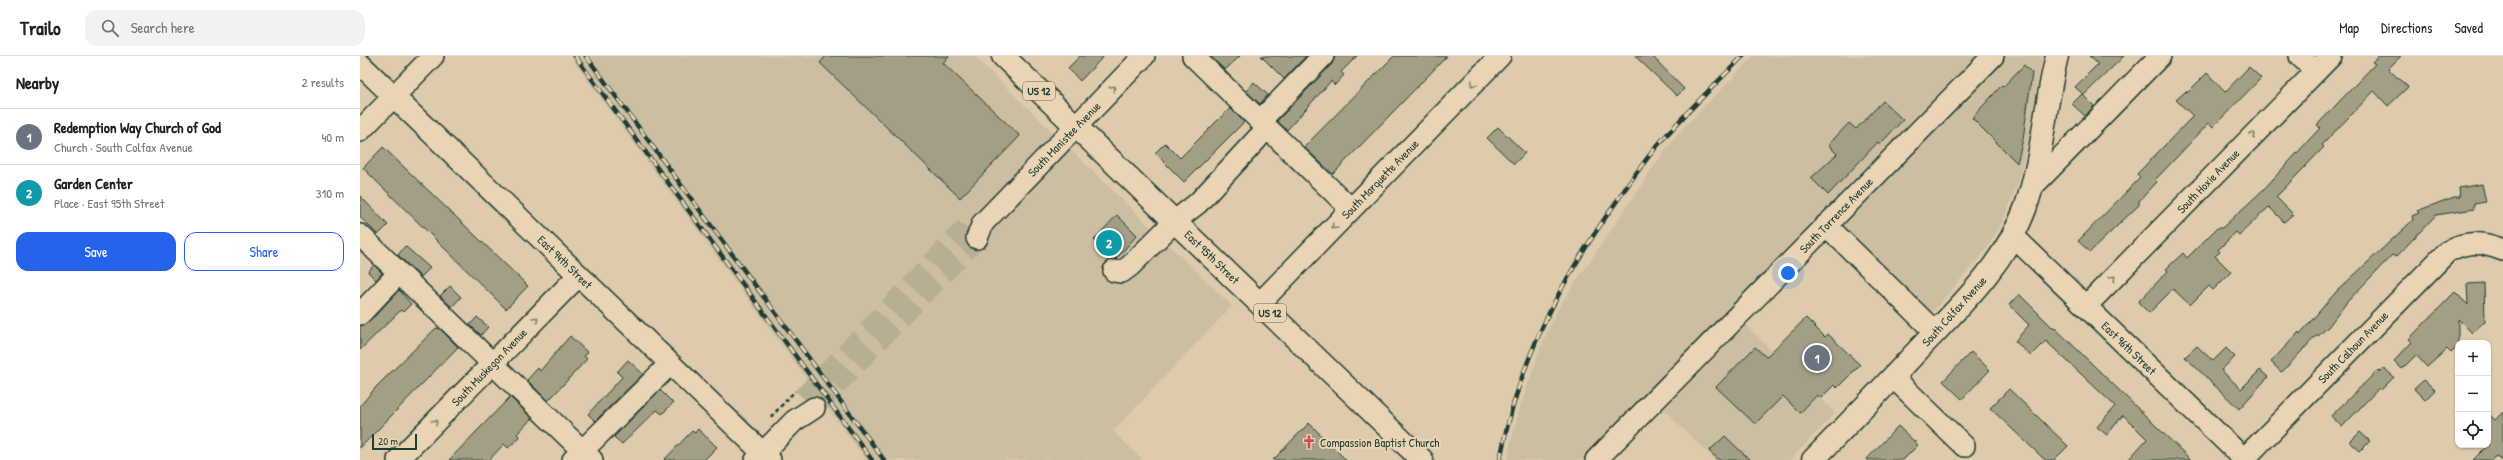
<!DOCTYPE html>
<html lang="en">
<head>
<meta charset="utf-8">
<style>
	:root { --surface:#fff; --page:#f2f2f2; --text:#202124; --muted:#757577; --line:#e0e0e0; --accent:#2563eb }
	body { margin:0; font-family:"Patrick Hand",sans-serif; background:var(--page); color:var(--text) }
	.controls { position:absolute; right:12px; bottom:12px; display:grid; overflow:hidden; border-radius:8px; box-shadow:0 1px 3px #0004 }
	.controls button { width:36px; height:36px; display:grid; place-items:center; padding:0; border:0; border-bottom:1px solid var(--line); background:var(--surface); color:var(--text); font:20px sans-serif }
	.scale { position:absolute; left:12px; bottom:10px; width:45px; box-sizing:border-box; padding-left:4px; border:2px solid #1f3d34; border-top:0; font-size:11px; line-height:14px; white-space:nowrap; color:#1f3d34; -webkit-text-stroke:3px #e9d4b3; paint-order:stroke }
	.you { position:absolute; left:1428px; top:217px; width:14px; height:14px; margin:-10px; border:3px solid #fff; border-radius:50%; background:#1a73e8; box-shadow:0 0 0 6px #1a73e833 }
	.badge { display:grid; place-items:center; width:26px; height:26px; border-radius:50%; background:var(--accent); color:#fff; font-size:13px; font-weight:700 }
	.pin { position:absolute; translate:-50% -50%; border:2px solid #fff; box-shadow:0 1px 4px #0006 }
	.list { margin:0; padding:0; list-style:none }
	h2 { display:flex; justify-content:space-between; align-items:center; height:52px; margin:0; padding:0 16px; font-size:17px }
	h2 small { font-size:13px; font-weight:400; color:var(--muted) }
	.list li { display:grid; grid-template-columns:26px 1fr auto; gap:12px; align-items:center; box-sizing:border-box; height:56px; padding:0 16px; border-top:1px solid var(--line) }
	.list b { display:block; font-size:15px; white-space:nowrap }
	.list p { margin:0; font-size:13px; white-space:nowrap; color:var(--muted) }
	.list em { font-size:13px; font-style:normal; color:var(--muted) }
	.actions { display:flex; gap:8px; padding:12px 16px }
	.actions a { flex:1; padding:9px 0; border:1px solid var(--accent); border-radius:12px; text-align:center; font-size:14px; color:var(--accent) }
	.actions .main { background:var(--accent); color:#fff }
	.icon { flex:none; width:22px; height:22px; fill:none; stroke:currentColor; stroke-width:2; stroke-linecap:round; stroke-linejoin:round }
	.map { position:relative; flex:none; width:2143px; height:404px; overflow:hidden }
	header { display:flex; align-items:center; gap:24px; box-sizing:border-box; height:56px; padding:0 20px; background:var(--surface); border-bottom:1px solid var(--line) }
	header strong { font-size:19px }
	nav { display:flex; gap:22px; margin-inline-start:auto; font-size:14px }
	.search { width:280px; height:36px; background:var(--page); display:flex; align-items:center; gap:10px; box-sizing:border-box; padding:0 14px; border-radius:12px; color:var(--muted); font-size:15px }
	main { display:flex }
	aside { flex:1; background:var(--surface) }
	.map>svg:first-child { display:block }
	.built { fill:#ccbea1 }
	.building { fill:#a39f87; stroke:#1f3d34 }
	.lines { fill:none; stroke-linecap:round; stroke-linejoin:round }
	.minor-tunnel { stroke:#b7af94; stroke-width:21; stroke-dasharray:21 10; stroke-linecap:butt }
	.minor-casing { stroke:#1f3d34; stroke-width:24 }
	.major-casing { stroke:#1f3d34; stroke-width:25 }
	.path { stroke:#1f3d34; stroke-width:2.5; stroke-dasharray:4 3; stroke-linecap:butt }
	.minor { stroke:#e9d4b3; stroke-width:21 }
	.major { stroke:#e9d4b3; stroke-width:22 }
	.rail-casing { stroke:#1f3d34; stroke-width:4.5 }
	.rail { stroke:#e9d4b3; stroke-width:3; stroke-dasharray:9; stroke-linecap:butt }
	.oneway { stroke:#7a816d }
	.labels { text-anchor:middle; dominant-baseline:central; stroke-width:4; stroke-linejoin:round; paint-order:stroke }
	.shield { fill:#e9d4b3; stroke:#5c6a5a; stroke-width:1 }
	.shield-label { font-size:11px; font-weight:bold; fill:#1f3d34 }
	.street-label { font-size:12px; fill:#1f3d34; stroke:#e9d4b3 }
	.poi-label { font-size:12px; fill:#1f3d34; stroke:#e9d4b3; text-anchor:start }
</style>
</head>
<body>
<header>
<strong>Trailo</strong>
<div class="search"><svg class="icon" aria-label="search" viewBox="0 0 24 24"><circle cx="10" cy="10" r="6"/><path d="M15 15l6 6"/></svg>Search here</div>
<nav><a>Map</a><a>Directions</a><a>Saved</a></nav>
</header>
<main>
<aside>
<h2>Nearby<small>2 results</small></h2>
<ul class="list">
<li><span class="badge" style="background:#6b7280">1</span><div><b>Redemption Way Church of God</b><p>Church · South Colfax Avenue</p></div><em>40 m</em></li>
<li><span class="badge" style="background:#0f9aa8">2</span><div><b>Garden Center</b><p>Place · East 95th Street</p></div><em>310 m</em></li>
</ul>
<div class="actions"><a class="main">Save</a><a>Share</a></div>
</aside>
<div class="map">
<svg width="2143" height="404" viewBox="0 0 2143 404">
	<rect width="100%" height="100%" fill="#ddcbac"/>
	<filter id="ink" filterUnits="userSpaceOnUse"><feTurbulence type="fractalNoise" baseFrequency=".025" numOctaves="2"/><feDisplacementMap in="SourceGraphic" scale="8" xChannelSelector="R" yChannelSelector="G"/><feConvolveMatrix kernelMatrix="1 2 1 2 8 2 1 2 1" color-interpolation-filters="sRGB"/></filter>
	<g filter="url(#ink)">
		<path class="built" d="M210,0H614L872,250L753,375L783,404H506Z
			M1394,0H1682L1669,80L1656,133L1642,167L1625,195L1562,268L1462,170L1376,260L1475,357L1430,404H1355L1292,343L1233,404H1148L1150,389L1161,348L1184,283L1199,251L1305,94L1324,71Z"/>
		<path class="building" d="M466,0H589L583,7L660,80L600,142L460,7Z
			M720,0H744L720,25L708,12Z
			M850,0H880L865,14Z
			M901,0H946L924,23Z
			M975,0H997L981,16L984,19L975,29L971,25L927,74L917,65L972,8Z
			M1034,0H1087L973,118L944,91Z
			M1275,0H1292L1324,33L1317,40Z
			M1729,0H1764L1724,39L1715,31L1738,8Z
			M2018,0H2041L2028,13L2048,31L2028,50L2014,35L1962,89L1964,91L1916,141L1933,158L1924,166L1909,151L1879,179L1876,176L1858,194L1860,196L1855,200L1871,216L1853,234L1849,230L1830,249L1813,233L1789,257L1778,246L1808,215L1806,213L1823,197L1827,202L1857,172H1862L1903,134L1960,72L1957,69L2015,8L2012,6Z
			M1664,9L1672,17L1663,83L1657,107L1612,62L1642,29L1643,31Z
			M1889,11L1901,22L1853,71L1849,67L1795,124L1797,126L1779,145V149L1730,196L1718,185L1780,122L1777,118L1833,60L1816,44L1826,35L1827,37L1847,17L1865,36Z
			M894,26L908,39L900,48L886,35Z
			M1722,38L1734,50L1725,60L1712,48Z
			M1523,45L1543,64L1520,88L1518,86L1468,139L1451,122L1477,98L1468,89L1489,67L1496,73Z
			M870,52L884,66L824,126L795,97L805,87L820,102Z
			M1138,71L1165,97L1154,108L1127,82Z
			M23,91L168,230L146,253L3,112Z
			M2122,128L2126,146L2114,148V153L2076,159L2036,201L2032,199L1987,246L1968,271L1958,280L1957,279L1923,315L1921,316L1911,306L1939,276L1940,278L1976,236L2053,164L2052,160L2059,157L2057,155L2094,141H2100L2099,132Z
			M0,140L28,169L18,179L0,161Z
			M757,159L777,179L756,203L734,184Z
			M45,190L70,212L61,221L38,199Z
			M14,209L22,217L16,224L8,216Z
			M2124,227L2125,265L2112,277L2098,263V290L2091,297L2087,293L2067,311L2056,299L2042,313L2034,305L2052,286L2049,283L2095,236L2108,249L2107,228Z
			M90,230L101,241L92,251L80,240Z
			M39,234L51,248L43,256L41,254L0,294V270L15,260Z
			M1659,238L1694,273L1695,272L1831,404H1768L1787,383L1763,359L1747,379L1737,371L1755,350L1686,285L1671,300L1655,285L1669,269L1649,249Z
			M117,261L128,271L121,279L110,269Z
			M1446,262L1465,281L1468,278L1500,309L1477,332L1474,329L1461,342L1457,339L1440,357L1423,340L1395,368L1356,331L1395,291L1406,301Z
			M76,272L80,273L98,291L0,392V350L17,330Z
			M210,280L228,297L224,300L227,303L188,345L167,324L178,312L180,315Z
			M1837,290L1853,305L1866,292L1875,301L1861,314L1881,333L1900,314L1908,321L1879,353L1825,301Z
			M1611,296L1630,314L1602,343L1583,325Z
			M268,304L283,318L235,365L228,358L262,321L257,316Z
			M2024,312L2034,321L2021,334L2019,332L1982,371L1971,360L2018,314L2020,316Z
			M2064,324L2075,334L2065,344L2054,333Z
			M1649,333L1708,390L1694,404H1685L1630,352Z
			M300,334L313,347L302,358L297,354L262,388L254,381Z
			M150,341L172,362L157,378L160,381L148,392L144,388L129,404H89Z
			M2143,356V404L2136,400L2131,404H2113L2128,389V357L2135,364Z
			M949,367L986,404H913Z
			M1538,370L1558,389L1543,404H1506Z
			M338,373L357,391L344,404H304L332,375L335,377Z
			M2000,376L2010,385L2000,395L1990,386Z
			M1365,380L1390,404H1359L1349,395Z"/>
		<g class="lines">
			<path class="minor-tunnel" d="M443,342L606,172
				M454,352L617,182"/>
			<g class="minor-casing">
				<path id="minor" d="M833,0L991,153
					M1940,0L1956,15
					M0,8L410,404
					M900,65L963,0
					M0,75L73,0
					M1672,131L1800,0
					M1466,169L1575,276
					M0,179L232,404
					M1653,180L1885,404
					M617,182L623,167L784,0
					M754,215L762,216L770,210L815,165L838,147L898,82
					M900,247L1140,0
					M1726,250L1971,0
					M0,258L39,217
					M1533,321L1604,390
					M38,404L219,219
					M213,404L310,308
					M396,404L434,365L454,352
					M1236,404L1633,0
					M1883,404L2087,196C2106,184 2123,186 2143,194"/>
			</g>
			<g class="major-casing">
				<path id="major" d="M643,0L1062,404
					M1453,404C1489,367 1525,330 1560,292C1600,250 1644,209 1665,153C1683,103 1684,51 1697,0"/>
			</g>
			<path class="path" d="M411,361L435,335"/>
			<use href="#minor" class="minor"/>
			<use href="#major" class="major"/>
			<g class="rail-casing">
				<path id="rail" d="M215,0L512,404
					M226,0L524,404
					M1140,404C1158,307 1198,229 1254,149C1268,129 1281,109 1297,90C1324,58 1354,30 1383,0"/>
			</g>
			<use href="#rail" class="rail"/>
		</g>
		<defs><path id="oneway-chevron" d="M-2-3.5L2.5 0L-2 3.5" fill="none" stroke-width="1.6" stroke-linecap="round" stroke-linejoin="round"/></defs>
		<g class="oneway">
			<use href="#oneway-chevron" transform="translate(1113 28) rotate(134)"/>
			<use href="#oneway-chevron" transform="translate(753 32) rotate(-46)"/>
			<use href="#oneway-chevron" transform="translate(1893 79) rotate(-46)"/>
			<use href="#oneway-chevron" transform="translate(974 171) rotate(134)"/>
			<use href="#oneway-chevron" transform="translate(1753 222) rotate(-46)"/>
			<use href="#oneway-chevron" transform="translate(176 263) rotate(-46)"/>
			<use href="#oneway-chevron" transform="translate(75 366) rotate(-46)"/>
		</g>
	</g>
	<defs>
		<g id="church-bare" transform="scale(1.08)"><path d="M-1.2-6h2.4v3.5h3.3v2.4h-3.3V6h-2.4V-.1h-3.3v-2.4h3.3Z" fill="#d1495b" stroke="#e9d4b3" stroke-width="2.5" paint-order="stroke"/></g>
	</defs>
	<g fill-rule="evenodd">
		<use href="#church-bare" x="949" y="386"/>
	</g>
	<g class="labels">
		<g class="shield">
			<rect x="663" y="26" width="32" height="18" rx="3"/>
			<rect x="894" y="248" width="32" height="18" rx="3"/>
		</g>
		<g class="shield-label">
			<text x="679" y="35">US 12</text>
			<text x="910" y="257">US 12</text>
		</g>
		<g class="street-label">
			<text transform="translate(704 83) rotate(-46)">South Manistee Avenue</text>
			<text transform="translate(1020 123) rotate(-46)">South Marquette Avenue</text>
			<text transform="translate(1848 125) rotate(-46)">South Hoxie Avenue</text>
			<text transform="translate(1476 159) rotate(-46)">South Torrence Avenue</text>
			<text transform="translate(852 201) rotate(44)">East 95th Street</text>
			<text transform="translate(205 206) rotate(44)">East 94th Street</text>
			<text transform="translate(1594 255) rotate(-48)">South Colfax Avenue</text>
			<text transform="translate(1993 291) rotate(-46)">South Calhoun Avenue</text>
			<text transform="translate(1769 292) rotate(44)">East 96th Street</text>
			<text transform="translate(129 311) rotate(-46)">South Muskegon Avenue</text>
		</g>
		<g class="poi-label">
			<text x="960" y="386">Compassion Baptist Church</text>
		</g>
	</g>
</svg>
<div class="controls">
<button>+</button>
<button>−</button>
<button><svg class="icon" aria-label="locate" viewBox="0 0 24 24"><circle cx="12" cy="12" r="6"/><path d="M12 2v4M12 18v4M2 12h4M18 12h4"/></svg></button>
</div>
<div class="scale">20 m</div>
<div class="you"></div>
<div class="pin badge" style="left:1457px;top:302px;background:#6b7280">1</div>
<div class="pin badge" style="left:749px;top:187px;background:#0f9aa8">2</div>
</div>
</main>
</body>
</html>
